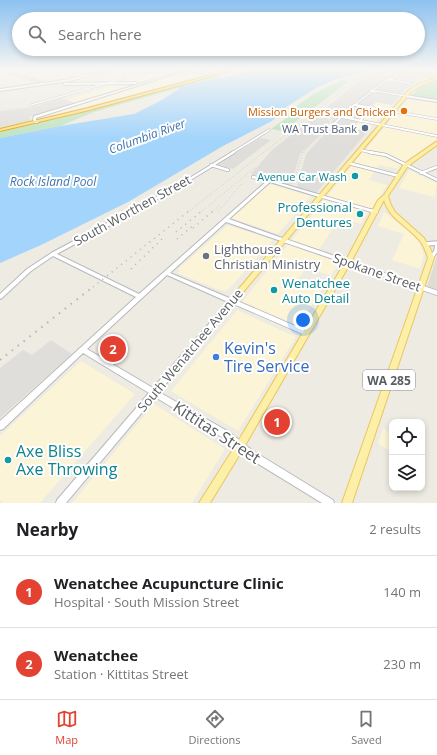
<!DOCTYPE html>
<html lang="en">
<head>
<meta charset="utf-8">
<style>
	:root { --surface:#fff; --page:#f6f6f6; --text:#202124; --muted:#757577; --line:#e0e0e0; --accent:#e34232 }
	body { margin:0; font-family:"Open Sans",sans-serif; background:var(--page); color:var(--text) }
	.controls { position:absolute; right:12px; bottom:12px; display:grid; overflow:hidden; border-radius:8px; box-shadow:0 2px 6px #0003 }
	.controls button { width:36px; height:36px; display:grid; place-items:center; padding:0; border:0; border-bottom:1px solid var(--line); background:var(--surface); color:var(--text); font:20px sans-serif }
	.you { position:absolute; left:303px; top:320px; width:14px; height:14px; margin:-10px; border:3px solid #fff; border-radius:50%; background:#1a73e8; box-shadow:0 0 0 6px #1a73e833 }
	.badge { display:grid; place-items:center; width:26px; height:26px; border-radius:50%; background:var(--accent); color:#fff; font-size:13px; font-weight:700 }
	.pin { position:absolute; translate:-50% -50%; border:2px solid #fff; box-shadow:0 1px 4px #0006 }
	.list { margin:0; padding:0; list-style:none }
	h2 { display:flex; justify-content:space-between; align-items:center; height:52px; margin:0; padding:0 16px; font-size:17px }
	h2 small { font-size:13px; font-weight:400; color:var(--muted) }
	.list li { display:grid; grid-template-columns:26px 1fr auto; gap:12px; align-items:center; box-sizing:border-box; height:72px; padding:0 16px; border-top:1px solid var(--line) }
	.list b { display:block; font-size:15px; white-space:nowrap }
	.list p { margin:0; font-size:13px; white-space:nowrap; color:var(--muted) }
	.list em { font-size:13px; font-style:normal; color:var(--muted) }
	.icon { flex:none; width:22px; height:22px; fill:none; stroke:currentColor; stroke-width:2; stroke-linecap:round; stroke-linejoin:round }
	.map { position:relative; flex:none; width:437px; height:503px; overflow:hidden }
	.search { position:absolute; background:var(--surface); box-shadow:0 2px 6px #0003; left:12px; right:12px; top:12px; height:44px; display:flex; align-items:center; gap:10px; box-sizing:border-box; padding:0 14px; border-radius:22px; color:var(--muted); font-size:15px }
	.sheet { height:196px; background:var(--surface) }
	nav { display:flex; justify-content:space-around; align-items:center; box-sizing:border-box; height:56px; border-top:1px solid var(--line); background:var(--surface); font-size:11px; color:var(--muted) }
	nav a { display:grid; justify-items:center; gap:2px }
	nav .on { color:var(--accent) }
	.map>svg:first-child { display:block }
	.commercial { fill:#fcf4d7 }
	.industrial { fill:#e0deda }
	.education { fill:#dfdcd3 }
	.green { fill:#bfe4bf }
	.water { fill:#a3d4fc }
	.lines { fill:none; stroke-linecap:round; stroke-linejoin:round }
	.street-far4-casing { stroke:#b5b8bc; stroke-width:2.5 }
	.street-far3-casing { stroke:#b5b8bc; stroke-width:3 }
	.street-far2-casing { stroke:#b5b8bc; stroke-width:4 }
	.street-far1-casing { stroke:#b5b8bc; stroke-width:5.5 }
	.street-casing { stroke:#b5b8bc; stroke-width:6 }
	.secondary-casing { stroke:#b6b9be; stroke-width:2 }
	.primary-casing { stroke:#ecc55c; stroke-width:2 }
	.highway-casing { stroke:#e7a408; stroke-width:2 }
	.street-far4 { stroke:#fff; stroke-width:1.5 }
	.street-far3 { stroke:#fff; stroke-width:2 }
	.street-far2 { stroke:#fff; stroke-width:2.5 }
	.street-far1 { stroke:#fff; stroke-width:3.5 }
	.street { stroke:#fff; stroke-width:4.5 }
	.secondary { fill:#fff; fill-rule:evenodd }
	.primary { fill:#fcefa8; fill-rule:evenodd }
	.highway { fill:#f9df8d; fill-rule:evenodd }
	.rail-far2 { stroke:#b3b4b4; stroke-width:1; stroke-dasharray:0.5 2.5; stroke-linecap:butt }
	.rail-far1 { stroke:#b3b4b4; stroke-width:1.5; stroke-dasharray:1 5; stroke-linecap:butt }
	.rail { stroke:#b3b4b4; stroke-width:2; stroke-dasharray:1.5 6; stroke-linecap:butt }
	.food-dot { fill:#e8710a; stroke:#fff; stroke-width:1.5 }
	.service-dot { fill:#5c6f8a; stroke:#fff; stroke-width:1.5 }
	.culture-dot { fill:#0f9aa8; stroke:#fff; stroke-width:1.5 }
	.worship-dot { fill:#6b7280; stroke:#fff; stroke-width:1.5 }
	.shop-dot { fill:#3f7fe0; stroke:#fff; stroke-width:1.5 }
	.labels { text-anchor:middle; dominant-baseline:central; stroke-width:4; stroke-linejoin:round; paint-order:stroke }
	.far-food-label { font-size:11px; fill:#c56008; stroke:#fff; text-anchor:end }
	.far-service-label { font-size:11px; fill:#4e5e75; stroke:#fff; text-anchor:end }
	.far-culture-label { font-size:11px; fill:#0d838f; stroke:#fff; text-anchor:end }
	.far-water-label { font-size:12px; font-style:italic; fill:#4275ad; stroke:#fff }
	.shield { fill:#fff; stroke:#8c8e91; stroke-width:1 }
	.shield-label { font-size:12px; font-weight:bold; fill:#5a5e62 }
	.culture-label { font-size:13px; fill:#0d838f; stroke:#fff; text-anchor:end }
	.street-label { font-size:13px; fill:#5a5e62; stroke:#fff }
	.worship-label { font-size:13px; fill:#5b616d; stroke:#fff; text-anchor:start }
	.near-shop-label { font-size:16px; fill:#366cbe; stroke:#fff; text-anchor:start }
	.near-street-label { font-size:16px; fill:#5a5e62; stroke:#fff }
	.near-culture-label { font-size:16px; fill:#0d838f; stroke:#fff; text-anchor:start }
</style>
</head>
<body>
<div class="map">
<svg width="437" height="503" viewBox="0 0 437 503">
	<rect width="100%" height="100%" fill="#edebe2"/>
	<path class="commercial" d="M166,69L183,70L143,82H107L116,80L112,79L125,75L138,77Z
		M188,71L204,75L85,107L53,115L48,113Z
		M101,84H136L75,103L67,100L109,87Z
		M409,98L437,102V118L420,117L437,120V139L404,162L389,155L366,149Z
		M376,102L392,105L367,132L352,129Z
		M363,151L382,156L400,165L398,169L379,165L369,180L387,185L372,209L327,196Z
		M409,170L437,183L435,197L399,188Z
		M269,184L311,196L278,234L231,218Z
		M324,200L368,212L361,224L340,218L316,254L339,262L331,276L307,267L298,279L322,289L299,326L242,302Z
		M384,212L412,234L420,244L424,255L420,269L392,260L404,234L378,226Z
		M228,225L273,240L228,290L222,291L177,273L180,271L178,269Z
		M237,310L296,337L238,431L171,391Z
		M81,361L135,394L40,503H3L0,500V436Z
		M154,404L225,449L192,503H72Z
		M383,428L392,433V452L378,444Z"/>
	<path class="industrial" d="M395,69L409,72L417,77L418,80L406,89L392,105L376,102L370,108L372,109L352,128L367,132L316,193L297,187L306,154L333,125L332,119L327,109L330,105L358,82L379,72Z
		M61,98L75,103L29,117L31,120L28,122L0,129V111L32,107Z
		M320,112L324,113L330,122L326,126L328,127L300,154L291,185L251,174L272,150Z
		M260,138L271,140L233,169L216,164Z
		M51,340L72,354L0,418V368L23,350L32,355Z"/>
	<path class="education" d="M437,256V291L427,287Z"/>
	<path class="green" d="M215,76L224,78L183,87L122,104L94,112L60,126L0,138V131L54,119Z
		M342,80L348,82L283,131L271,129L284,120L293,109L315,93Z
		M437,80V99L417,97L412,95L421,86Z"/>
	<path class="water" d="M261,69H374L334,80L316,88L286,107L282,114L270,122L223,146L128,202L41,245L0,263V138L60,126L134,114L162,100L183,86Z"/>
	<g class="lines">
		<g class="street-far4-casing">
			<path id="street-far4" d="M418,70L423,69
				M0,73L8,72
				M11,73L27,69
				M17,74L40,69
				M122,76L149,69
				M388,79L411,84
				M370,90L406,96
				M31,105L125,78
				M355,105L362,106
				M353,106L384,82L403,73"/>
		</g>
		<g class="street-far3-casing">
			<path id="street-far3" d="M356,105L437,119
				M342,117L437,136
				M360,121L371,108
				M335,123L354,105
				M360,150L374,153
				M232,153L269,130"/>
		</g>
		<g class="street-far2-casing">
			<path id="street-far2" d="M369,152L386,155L437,180
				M348,163L399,176
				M211,165L228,170
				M421,173L437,167
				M253,177L269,181
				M320,196L376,212
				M131,212L177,187L234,152"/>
		</g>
		<g class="street-far1-casing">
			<path id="street-far1" d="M372,211L376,212
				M283,240L420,287
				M426,244L437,243
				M53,254L133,211
				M431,258L436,251L437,244"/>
		</g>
		<g class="street-casing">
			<path id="street" d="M417,286L437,293
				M232,301L306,333"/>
		</g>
		<g class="secondary-casing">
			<path id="secondary" d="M0,69L44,83L70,79L112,69H115L70,81L0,91V89L42,83L0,70Z
				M184,69H190L213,75L212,76L187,70L36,118V120L38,121V123H36L33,120L34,116L185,70Z
				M136,82L137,84L64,85L63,84L64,83Z
				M406,95L437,100V102L405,97Z
				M268,180H270L321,195L322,196L321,197H319L270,182L229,219L285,239V241H281L226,222L170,273L234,300L235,301L159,392L229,432L253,451L333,500L334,503H322L247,457L223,438L155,397L66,503H56L57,500L149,393L83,353L3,429L0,430V421L136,297L53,256L31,271L2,298L0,299V294L27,269L53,252L139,294ZM167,275L228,302L153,388L87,349Z"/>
		</g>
		<g class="primary-casing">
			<path id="primary" d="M400,69H404L437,77V80L422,85L411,92L234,303H230L229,301L230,299L409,90L420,83L435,79Z
				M436,142H437V145L408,166L388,196L391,205L395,212L424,238L430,248L434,258L352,503H342L428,258C426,252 424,246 420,241C408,226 389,219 384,200L351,262L243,449L210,503H199L237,443L345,262L378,200L384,195L404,164Z"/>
		</g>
		<g class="highway-casing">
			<path id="highway" d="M234,69H238L90,110L0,131V129L88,108Z"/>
		</g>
		<use href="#street-far4" class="street-far4"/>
		<use href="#street-far3" class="street-far3"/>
		<use href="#street-far2" class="street-far2"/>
		<use href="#street-far1" class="street-far1"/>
		<use href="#street" class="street"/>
		<use href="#secondary" class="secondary"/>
		<use href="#primary" class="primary"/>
		<use href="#highway" class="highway"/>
		<path class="rail-far2" d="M293,184L303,152L332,124L327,108L333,102
			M188,212L352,83L369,75L391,69
			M201,212L256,167
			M212,212L220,205
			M218,212L243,182"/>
		<path class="rail-far1" d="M193,228L213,211
			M176,232L202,211
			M177,239L195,224
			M131,269L165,236
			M93,287L189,211"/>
		<path class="rail" d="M0,360L94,286"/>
	</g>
	<linearGradient id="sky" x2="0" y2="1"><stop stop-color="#8cc1f0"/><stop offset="0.5" stop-color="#f7f6f2"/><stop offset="1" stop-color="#f7f6f2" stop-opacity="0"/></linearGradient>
	<rect width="437" height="139" fill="url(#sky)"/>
	<circle class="food-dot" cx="404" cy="111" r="4"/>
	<circle class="service-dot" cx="365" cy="128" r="4"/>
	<g class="culture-dot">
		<circle cx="355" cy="176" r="4"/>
		<circle cx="360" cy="214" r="4"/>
		<circle cx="274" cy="290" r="4"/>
		<circle cx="8" cy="460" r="4"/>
	</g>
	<circle class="worship-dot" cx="206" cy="256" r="4"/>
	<circle class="shop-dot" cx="216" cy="357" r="4"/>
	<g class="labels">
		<g class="far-food-label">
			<text x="396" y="111">Mission Burgers and Chicken</text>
		</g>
		<g class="far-service-label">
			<text x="357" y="128">WA Trust Bank</text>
		</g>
		<g class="far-culture-label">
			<text x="347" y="176">Avenue Car Wash</text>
		</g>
		<g class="far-water-label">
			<text transform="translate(147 136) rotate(-20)">Columbia River</text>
			<text x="53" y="181">Rock Island Pool</text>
		</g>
		<rect class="shield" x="363" y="370" width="52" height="20" rx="3"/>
		<g class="shield-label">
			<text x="389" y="380">WA 285</text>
		</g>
		<g class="culture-label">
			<text x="352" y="207">Professional<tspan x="352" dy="15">Dentures</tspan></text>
			<text x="282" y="283" text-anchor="start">Wenatchee<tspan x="282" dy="15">Auto Detail</tspan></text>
		</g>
		<g class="street-label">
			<text transform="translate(132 210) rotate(-29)">South Worthen Street</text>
			<text transform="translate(377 272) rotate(19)">Spokane Street</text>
			<text transform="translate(190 350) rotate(-50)">South Wenatchee Avenue</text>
		</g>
		<g class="worship-label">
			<text x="214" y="249">Lighthouse<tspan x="214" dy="15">Christian Ministry</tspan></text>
		</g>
		<g class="near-shop-label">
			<text x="224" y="348">Kevin's<tspan x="224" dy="18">Tire Service</tspan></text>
		</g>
		<g class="near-street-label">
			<text transform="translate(217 432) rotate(33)">Kittitas Street</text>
		</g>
		<g class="near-culture-label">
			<text x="16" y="451">Axe Bliss<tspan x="16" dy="18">Axe Throwing</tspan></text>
		</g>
	</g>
</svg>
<div class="controls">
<button><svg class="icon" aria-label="locate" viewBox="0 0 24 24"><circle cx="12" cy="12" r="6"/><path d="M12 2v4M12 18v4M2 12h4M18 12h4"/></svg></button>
<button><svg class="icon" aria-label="layers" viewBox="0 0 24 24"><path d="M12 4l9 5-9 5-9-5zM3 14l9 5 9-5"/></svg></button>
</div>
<div class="you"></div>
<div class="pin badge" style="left:277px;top:422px">1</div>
<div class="pin badge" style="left:113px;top:349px">2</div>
<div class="search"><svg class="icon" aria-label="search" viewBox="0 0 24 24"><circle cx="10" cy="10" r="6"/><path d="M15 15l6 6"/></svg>Search here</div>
</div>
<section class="sheet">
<h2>Nearby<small>2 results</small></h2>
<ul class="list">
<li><span class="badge">1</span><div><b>Wenatchee Acupuncture Clinic</b><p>Hospital · South Mission Street</p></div><em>140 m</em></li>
<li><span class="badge">2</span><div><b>Wenatchee</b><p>Station · Kittitas Street</p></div><em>230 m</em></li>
</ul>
</section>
<nav>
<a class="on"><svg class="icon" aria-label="map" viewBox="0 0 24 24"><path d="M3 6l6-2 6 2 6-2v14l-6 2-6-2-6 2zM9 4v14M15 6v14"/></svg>Map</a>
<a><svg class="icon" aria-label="directions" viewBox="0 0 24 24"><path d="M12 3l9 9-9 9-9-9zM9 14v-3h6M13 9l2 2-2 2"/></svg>Directions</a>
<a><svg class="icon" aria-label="saved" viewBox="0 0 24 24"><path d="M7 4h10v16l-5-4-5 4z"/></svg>Saved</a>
</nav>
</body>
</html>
